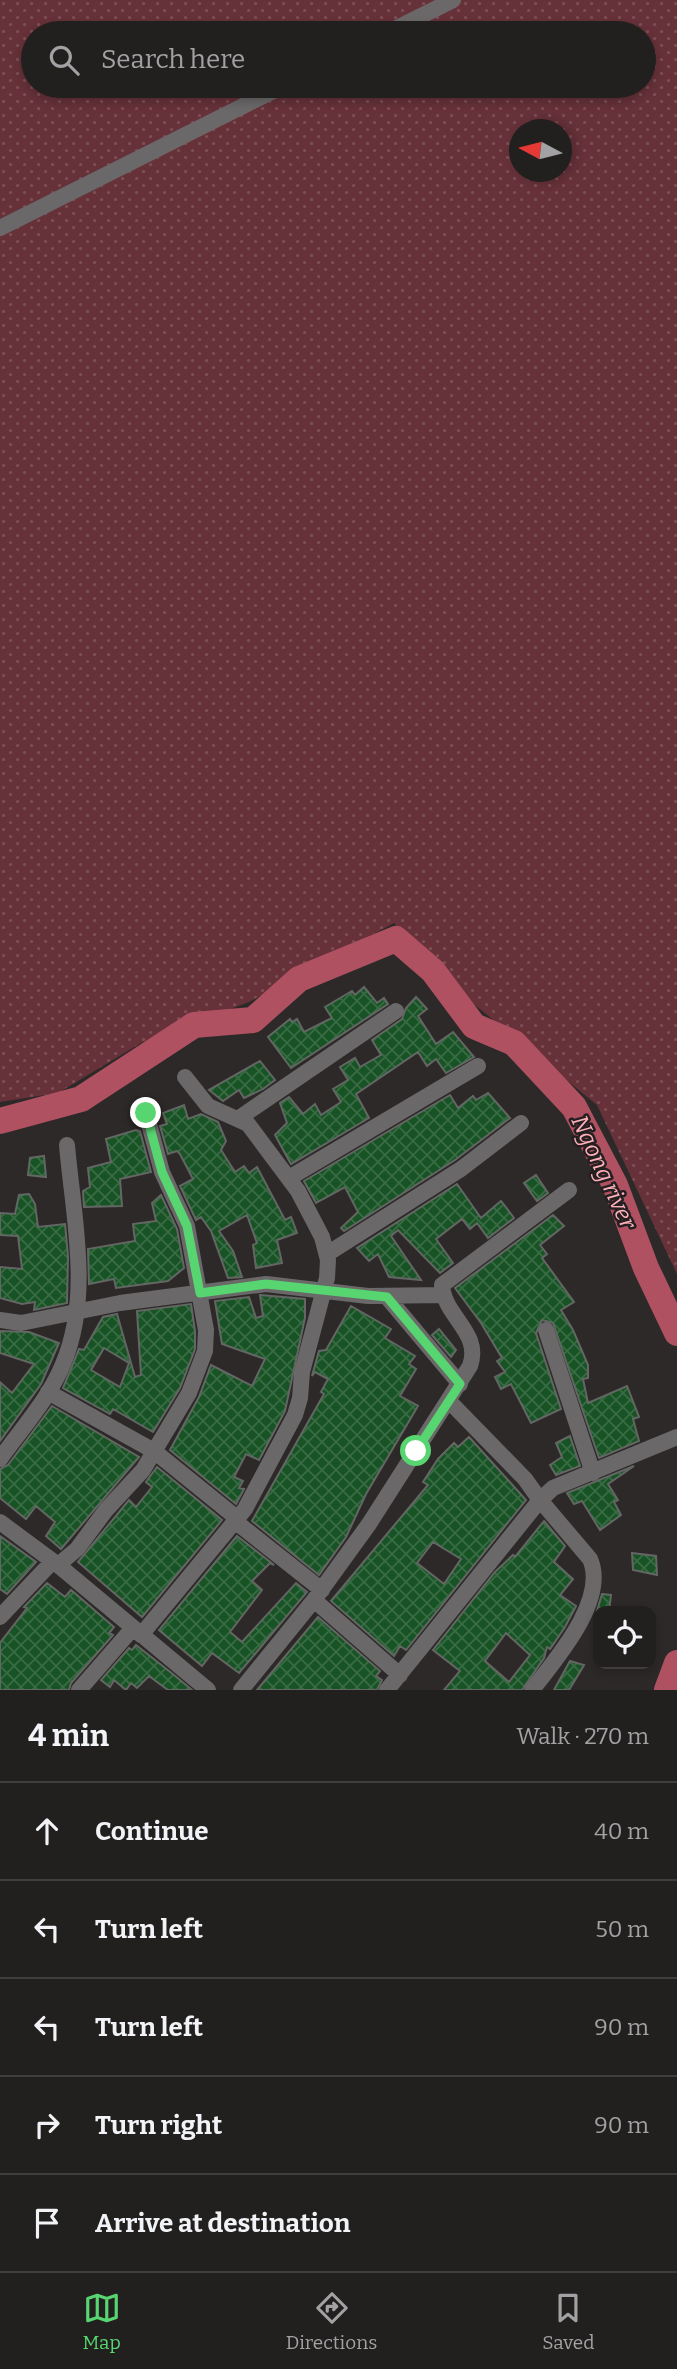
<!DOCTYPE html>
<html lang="en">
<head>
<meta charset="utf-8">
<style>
	:root { --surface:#221f1f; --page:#2e2c2c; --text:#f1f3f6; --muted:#a2a2a4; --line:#3f3d3d; --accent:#57d570 }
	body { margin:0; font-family:Bitter,serif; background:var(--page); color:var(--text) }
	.controls { position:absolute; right:21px; bottom:21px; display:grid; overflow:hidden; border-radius:14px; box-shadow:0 4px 10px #0003 }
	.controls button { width:63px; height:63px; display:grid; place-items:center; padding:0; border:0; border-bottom:2px solid var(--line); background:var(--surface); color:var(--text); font:35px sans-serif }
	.compass { position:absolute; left:509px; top:119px; width:63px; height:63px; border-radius:50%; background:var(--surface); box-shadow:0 4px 10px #0003; rotate:277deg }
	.stop { position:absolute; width:21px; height:21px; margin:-16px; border:5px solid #57d570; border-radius:50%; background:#fff }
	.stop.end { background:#57d570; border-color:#fff; box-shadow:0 2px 7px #0008 }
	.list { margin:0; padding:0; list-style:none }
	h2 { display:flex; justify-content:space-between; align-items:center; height:91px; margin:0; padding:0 28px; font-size:30px }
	h2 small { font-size:23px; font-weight:400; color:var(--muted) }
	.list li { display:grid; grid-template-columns:46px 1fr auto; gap:21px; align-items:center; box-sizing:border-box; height:98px; padding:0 28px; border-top:2px solid var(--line) }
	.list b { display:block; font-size:26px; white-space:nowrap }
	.list em { font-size:23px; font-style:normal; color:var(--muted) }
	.icon { flex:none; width:38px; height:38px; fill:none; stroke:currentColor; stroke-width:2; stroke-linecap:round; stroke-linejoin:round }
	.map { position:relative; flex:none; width:677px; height:1690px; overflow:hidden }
	.search { position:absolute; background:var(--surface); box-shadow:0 4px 10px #0003; left:21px; right:21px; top:21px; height:77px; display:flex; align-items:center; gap:18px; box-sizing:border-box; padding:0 24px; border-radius:38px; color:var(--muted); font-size:26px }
	.sheet { height:581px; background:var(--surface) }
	nav { display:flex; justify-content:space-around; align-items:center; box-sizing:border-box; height:98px; border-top:2px solid var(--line); background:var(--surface); font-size:19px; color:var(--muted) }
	nav a { display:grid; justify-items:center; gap:4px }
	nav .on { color:var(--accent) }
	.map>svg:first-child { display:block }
	.grass { fill:url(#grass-dots); fill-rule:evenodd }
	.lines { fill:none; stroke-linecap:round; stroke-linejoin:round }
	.river { stroke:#af5161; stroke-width:26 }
	.building { fill:url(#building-cross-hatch); stroke:#636763; stroke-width:2; fill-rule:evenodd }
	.minor { stroke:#6a6868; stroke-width:16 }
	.route { stroke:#57d570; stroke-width:9 }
	.labels { text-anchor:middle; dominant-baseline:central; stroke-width:5; stroke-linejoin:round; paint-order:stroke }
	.water-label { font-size:23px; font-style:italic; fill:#feb0b9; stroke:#241f20 }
</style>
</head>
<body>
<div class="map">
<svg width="677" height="1690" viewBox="0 0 677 1690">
	<defs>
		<pattern id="grass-dots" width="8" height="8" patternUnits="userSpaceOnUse" patternTransform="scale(1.75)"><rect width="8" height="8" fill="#663139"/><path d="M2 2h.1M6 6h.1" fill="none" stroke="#7c4f56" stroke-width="1.8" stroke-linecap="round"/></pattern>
		<pattern id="building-cross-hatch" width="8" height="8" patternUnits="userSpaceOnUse" patternTransform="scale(1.75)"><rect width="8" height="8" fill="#175324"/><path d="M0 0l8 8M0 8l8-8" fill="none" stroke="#396c44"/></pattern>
	</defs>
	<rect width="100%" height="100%" fill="#2e2929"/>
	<path class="grass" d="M0,0H677V1274L597,1105L475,1005L394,923L249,1002L141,1043L58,1093L0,1102ZM33,33H644V86H33ZM520,130H562V172H520Z"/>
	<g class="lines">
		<path class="river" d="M0,1121L81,1099L194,1025L253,1020L299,979L396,939L433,971L474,1026L514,1043L574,1107L615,1185L646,1268L677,1333
			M667,1690L677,1663"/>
	</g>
	<path class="building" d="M364,987L377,1003L384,998L388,1004L291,1068L268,1037L290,1019L292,1022L297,1019L304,1032L332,1018L325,1007L352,991L355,995Z
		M416,997L427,1009L418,1016L436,1044L453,1032L474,1057L446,1073L436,1059L427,1066L418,1052L356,1094L369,1118L291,1164L275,1135L287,1123L280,1103L289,1097L303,1114L315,1104L321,1115L341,1102L333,1089L348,1080L340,1067L355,1058L360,1067L381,1055L372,1040L402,1019L406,1008Z
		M260,1061L275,1080L263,1089L244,1098L239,1090L223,1101L209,1090Z
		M488,1093L510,1118L455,1160L344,1231L341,1228L358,1212L345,1187L316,1203L304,1181L450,1095L458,1108L473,1096L476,1100Z
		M184,1105L188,1119L201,1114L218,1122L226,1141L221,1150L235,1172L244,1166L249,1173L257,1167L285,1220L291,1217L297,1233L277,1240L282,1263L256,1268L253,1245L257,1243L247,1215L219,1231L233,1251L242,1277L228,1278L211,1231L201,1217L196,1220L180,1186L193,1179L180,1154L177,1151L168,1154L160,1126L167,1124L163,1113Z
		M136,1130L140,1131L151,1172L120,1179L122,1206L84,1207L83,1191L90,1187L88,1168L111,1162L106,1139Z
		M44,1156L46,1177L28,1175L30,1158Z
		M536,1175L548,1193L537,1201L524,1183Z
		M457,1184L481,1218L501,1201L514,1218L488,1238L477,1223L470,1229L462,1219L436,1239L453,1263L440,1273L398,1230L391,1236L421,1280L389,1277L378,1254L369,1261L357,1248Z
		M29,1194L35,1204L38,1227L65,1224L68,1256L67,1303L34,1310L35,1302L22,1304L0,1298V1267L22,1269L18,1236L0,1235V1213L15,1214L19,1195Z
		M161,1195L177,1229L184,1268L168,1281L116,1288L114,1279L89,1284L88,1249L135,1241L133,1224L156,1221L152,1203Z
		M553,1215L564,1226L540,1245L547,1254L542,1258L574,1302L561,1310L573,1330L588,1365V1378L583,1379L588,1403L627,1386L639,1417L633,1419L639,1441L599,1458L553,1323L542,1320L536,1333L561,1409L531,1423L511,1384L501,1389L495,1377L505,1372L497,1361L502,1358L481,1323L455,1288Z
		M260,1295L305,1299V1318L285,1411L259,1460L246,1454L234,1477L243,1481L239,1488L244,1489L236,1504L170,1450L199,1397L211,1365L252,1386L265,1359L222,1344L215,1301L249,1297L256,1318L263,1316Z
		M191,1304L195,1331V1349L180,1388L153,1432L113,1409L110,1414L63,1388L79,1349L84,1350L103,1317L117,1314L135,1377L141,1375L137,1311ZM104,1348L129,1363L120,1387L91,1370Z
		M351,1306L391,1329L385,1338L415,1356L409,1364L416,1369L400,1396L418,1406L366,1494L346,1537L319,1575L252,1521L324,1394L321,1392L328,1379L315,1372L312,1376L319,1351L326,1350Z
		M439,1329L456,1350L451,1357L432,1335Z
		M0,1331L29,1332L59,1343L41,1384L0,1441V1382L12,1393L34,1364L0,1353Z
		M52,1406L139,1457L61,1549L46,1536L55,1522L36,1506L26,1519L0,1498V1469L8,1465Z
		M570,1436L580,1466L556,1475L550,1465L562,1457L556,1443Z
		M469,1437L526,1500L406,1650L400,1646L394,1656L331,1601L428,1485L423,1482L438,1459L454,1443L458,1447ZM433,1542L461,1559L444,1584L417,1563Z
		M634,1466L608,1484L618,1500L614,1502L621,1515L600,1530L582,1501L574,1504L567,1493Z
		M157,1467L222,1520L142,1617L78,1562L129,1500L136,1507L152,1487L146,1482Z
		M544,1521L565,1546L554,1562L573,1579L560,1595L576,1606L565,1627L550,1649L547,1647L544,1658L522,1690H444L460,1671L433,1650L495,1572L513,1555L515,1557ZM506,1633L530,1655L509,1682L485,1661Z
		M0,1536L36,1562L7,1594L0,1589Z
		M237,1536L274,1565L270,1563L252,1581L262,1590L230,1632L242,1642L296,1583L307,1592L239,1673L212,1653L202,1666L159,1630Z
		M632,1553L656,1556L657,1575L633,1570Z
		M47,1583L65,1597L71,1590L114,1627L109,1633L113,1635L71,1683L69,1690H0V1643L27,1608L24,1607Z
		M602,1594L611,1595L609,1611H597Z
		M318,1617L380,1671L376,1676L382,1680L377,1690H257Z
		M136,1645L174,1675L192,1690H168L149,1676L137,1688L131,1683L126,1690L114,1680L110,1687L101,1680L129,1648L132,1650Z
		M570,1661L584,1665L569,1690H554Z"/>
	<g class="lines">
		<path class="minor" d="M387,33L453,0
			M0,228L283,86
			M239,1118L396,1011
			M289,1178L478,1066
			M327,1254L461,1169L521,1123
			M387,1297L460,1384
			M0,1320L21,1323L120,1303L266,1284L368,1296L444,1295
			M546,1330L593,1473
			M48,1392L154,1451L238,1519
			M0,1459C22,1428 49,1399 63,1364C92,1296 73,1216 67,1145
			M0,1522L58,1565L208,1690
			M236,1522L322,1590
			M58,1565L77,1549L106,1510L143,1470L189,1393L205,1351L206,1330L187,1226L162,1172L146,1113
			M314,1600L400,1675
			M0,1617L53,1561
			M141,1635L245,1509L295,1415L300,1398L302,1372L327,1278L328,1260L322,1237L298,1191L248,1124L208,1106L185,1077
			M79,1690L133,1628
			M241,1690L314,1600L369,1524L470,1366C482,1332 444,1317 442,1285L569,1190
			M387,1690L540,1500L525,1479L449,1401
			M532,1690C556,1659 608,1600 590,1559L540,1500L553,1488L677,1437"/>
	</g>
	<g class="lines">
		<path class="route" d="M146,1113L162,1172L187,1226L200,1293L266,1284L387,1297L460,1384L416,1451"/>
	</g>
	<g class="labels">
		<g class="water-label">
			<text transform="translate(604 1172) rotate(65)">Ngong river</text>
		</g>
	</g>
</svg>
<div class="controls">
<button><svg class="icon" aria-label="locate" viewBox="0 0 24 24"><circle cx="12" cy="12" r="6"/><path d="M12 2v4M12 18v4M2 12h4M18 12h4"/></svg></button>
</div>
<svg class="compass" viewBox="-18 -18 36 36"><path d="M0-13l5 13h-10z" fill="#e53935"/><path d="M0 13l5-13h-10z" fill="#a2a2a4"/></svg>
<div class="stop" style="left:416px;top:1451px"></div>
<div class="stop end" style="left:146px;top:1113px"></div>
<div class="search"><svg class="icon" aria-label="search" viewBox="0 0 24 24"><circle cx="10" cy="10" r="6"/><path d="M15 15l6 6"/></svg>Search here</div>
</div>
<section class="sheet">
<h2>4 min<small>Walk · 270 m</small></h2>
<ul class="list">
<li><svg class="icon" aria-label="ahead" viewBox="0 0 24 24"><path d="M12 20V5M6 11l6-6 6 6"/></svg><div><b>Continue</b></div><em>40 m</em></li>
<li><svg class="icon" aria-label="left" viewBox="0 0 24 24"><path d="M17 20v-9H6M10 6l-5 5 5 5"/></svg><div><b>Turn left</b></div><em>50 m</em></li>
<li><svg class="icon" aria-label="left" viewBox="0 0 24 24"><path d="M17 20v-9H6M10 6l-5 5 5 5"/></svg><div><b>Turn left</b></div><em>90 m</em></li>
<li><svg class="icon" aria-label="right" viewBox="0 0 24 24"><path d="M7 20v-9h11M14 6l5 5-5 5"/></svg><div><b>Turn right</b></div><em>90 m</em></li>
<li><svg class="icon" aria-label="arrive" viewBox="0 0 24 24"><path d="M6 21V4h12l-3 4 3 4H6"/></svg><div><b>Arrive at destination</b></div></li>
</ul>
</section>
<nav>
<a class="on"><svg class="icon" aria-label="map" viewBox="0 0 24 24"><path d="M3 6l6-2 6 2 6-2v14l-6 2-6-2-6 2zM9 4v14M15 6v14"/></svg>Map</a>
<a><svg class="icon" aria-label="directions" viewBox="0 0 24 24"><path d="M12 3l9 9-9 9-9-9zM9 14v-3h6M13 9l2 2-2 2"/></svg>Directions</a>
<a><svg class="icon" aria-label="saved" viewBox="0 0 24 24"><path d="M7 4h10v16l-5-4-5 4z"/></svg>Saved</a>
</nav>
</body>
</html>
